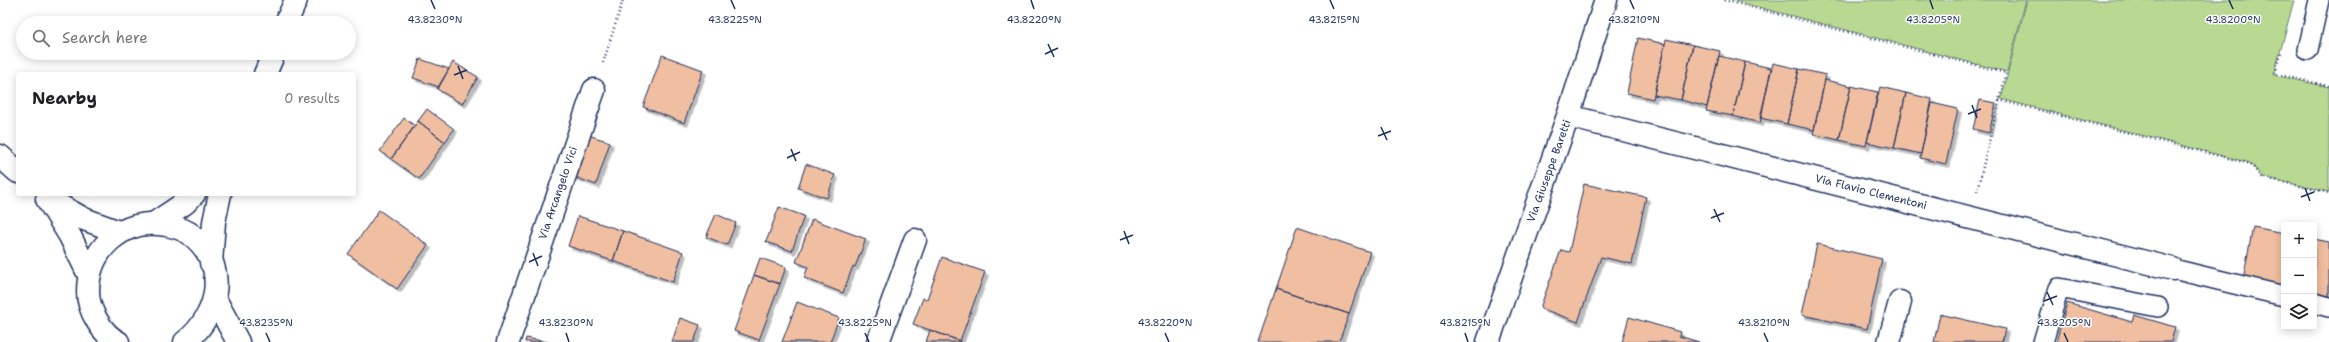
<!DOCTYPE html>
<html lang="en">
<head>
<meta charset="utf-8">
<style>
	:root { --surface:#fff; --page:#f6f6f6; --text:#202124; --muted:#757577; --line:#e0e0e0 }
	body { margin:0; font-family:"Shantell Sans",sans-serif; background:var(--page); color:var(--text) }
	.controls { position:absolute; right:12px; bottom:12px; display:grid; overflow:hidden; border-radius:4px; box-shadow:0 2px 10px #0003 }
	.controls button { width:36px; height:36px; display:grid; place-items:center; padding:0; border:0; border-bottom:1px solid var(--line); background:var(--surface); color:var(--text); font:20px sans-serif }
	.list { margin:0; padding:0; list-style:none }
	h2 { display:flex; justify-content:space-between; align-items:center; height:52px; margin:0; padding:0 16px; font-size:17px }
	h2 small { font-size:13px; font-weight:400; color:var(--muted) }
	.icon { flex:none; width:22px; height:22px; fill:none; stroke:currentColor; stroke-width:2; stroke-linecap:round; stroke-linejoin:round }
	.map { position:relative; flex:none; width:2329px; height:342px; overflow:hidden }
	.search { position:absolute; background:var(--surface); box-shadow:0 2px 10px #0003; left:16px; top:16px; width:340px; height:44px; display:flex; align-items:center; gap:10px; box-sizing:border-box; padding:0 14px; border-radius:22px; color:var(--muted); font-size:15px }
	.panel { position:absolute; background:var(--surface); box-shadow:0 2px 10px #0003; left:16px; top:72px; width:340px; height:124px; border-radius:4px }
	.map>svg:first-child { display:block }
	.green { fill:#b9d891; stroke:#6a8478 }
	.building { fill:#f0bea1; stroke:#1b2f5e; filter:url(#shadow) }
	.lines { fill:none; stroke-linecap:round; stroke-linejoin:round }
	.service-casing { stroke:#1b2f5e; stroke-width:22 }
	.minor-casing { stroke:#1b2f5e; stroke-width:25 }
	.secondary-casing { stroke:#1b2f5e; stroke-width:25 }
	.path { stroke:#1b2f5e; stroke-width:2.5; stroke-dasharray:1 3; stroke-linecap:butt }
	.service { stroke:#fff; stroke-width:19 }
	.minor { stroke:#fff; stroke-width:22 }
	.secondary { stroke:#fff; stroke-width:22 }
	.ticks { fill:none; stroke:#1b2f5e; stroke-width:1.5 }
	.labels { text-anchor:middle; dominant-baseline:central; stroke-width:3; stroke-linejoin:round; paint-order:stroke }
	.street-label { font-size:11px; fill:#1b2f5e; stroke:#fff }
	.ticks-label { font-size:10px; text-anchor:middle; fill:#1b2f5e; stroke:#fff; stroke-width:3; stroke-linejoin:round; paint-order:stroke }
</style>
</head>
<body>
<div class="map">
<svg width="2329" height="342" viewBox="0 0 2329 342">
	<defs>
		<filter id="shadow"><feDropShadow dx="3.5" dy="3.5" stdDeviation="0" flood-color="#0004"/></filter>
	</defs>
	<rect width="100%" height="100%" fill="#fff"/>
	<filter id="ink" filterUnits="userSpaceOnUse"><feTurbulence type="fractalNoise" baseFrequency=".025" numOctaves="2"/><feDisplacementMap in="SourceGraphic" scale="8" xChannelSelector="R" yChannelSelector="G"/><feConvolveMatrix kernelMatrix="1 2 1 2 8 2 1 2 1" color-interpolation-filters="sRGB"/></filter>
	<g filter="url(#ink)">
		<path class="green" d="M1731,0H2026L2007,72Z
			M2027,0H2294L2274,75L2329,87V192L2262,177L2250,163L2001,99Z"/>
		<path class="building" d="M1638,38L1665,44L1653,99L1627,93Z
			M1666,39L1693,45L1681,100L1654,95Z
			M1693,45L1720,51L1707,107L1681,100Z
			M662,55L703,70L684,123L643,107Z
			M1719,56L1745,62L1733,116L1706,111Z
			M420,59L449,69L439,87L413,78Z
			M453,62L478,77L462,104L437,89Z
			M1745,62L1771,68L1760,123L1733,116Z
			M1773,63L1799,69L1787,124L1760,118Z
			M1799,69L1826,75L1814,130L1787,124Z
			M1825,80L1851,86L1839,140L1813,134Z
			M1851,86L1878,92L1866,146L1839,140Z
			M1880,87L1906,93L1894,148L1867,142Z
			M1906,93L1932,99L1921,154L1894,148Z
			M1980,100L1996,103L1989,133L1973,129Z
			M1932,103L1958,109L1946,164L1920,158Z
			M427,109L454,129L445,142L418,121Z
			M404,118L415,126L391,159L380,151Z
			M418,121L445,142L419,179L391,159Z
			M585,134L610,142L596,185L572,176Z
			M806,164L835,175L827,198L798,188Z
			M1584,184L1646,197L1632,264L1601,257L1578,322L1540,308L1561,250L1569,252Z
			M779,207L804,216L792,251L766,242Z
			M379,210L428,245L397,289L348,254Z
			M716,214L736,223L727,245L706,237Z
			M578,216L623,231L613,261L568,246Z
			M812,219L866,239L855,267L853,266L843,293L804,278L808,267L796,262Z
			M1297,227L1370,252L1349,314L1276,289Z
			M2253,227L2284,233V287L2243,279Z
			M623,231L683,252L673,282L613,261Z
			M2314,239L2329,242V296L2314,293Z
			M1817,244L1882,259L1867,329L1802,315Z
			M942,257L985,272L960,341L913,324L923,298L927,299Z
			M760,258L786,267L780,284L754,275Z
			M754,275L780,284L759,340L734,331Z
			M1276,289L1349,314L1339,342H1258Z
			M797,302L839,318L830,342H782Z
			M2067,303L2132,322L2134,315L2175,327L2171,342H2056Z
			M1940,314L2005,329L2002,342H1934Z
			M1629,317L1680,332L1679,336L1699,342H1622Z
			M680,318L700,325L694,342H672Z
			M930,330L960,341V342H926Z
			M526,338L548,342H525Z"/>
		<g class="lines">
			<g class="service-casing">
				<path id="service" d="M2308,50L2319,0
					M2173,269L2284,296
					M2314,303L2329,307
					M2043,342L2059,288L2158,307"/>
			</g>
			<g class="minor-casing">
				<path id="minor" d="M1568,116L2173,269
					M0,156L18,172
					M47,199L70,236L89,275
					M48,199L84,219L119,232
					M215,299L238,342
					M508,342L594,90
					M878,342L915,240
					M1488,342L1568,116L1606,0
					M1889,342L1900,302"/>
			</g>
			<g class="secondary-casing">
				<path id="secondary" d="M286,23L296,0
					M265,74L274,53
					M155,223L185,203L194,194
					M211,263L214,222L220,194
					M118,342C102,334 88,310 88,292C88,249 123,217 166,225C173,226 182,229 189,233C229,262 221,314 185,342"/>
			</g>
			<path class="path" d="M1724,0L2006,73L1977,191
				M2281,53L2275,74L2329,86
				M603,63L623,0
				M1999,100L2251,164L2261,177L2329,193"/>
			<use href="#service" class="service"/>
			<use href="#minor" class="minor"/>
			<use href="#secondary" class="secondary"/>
		</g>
	</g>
	<path class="ticks" d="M431,0L435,9M731,0L735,9M1031,0L1034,9M1330,0L1334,9M1630,0L1634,9M1930,0L1933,9M2229,0L2233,9M1048,44L1054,57M1045,54L1058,48M458,66L463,79M454,75L467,70M1972,105L1977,118M1968,114L1981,109M1381,127L1387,140M1378,136L1391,131M791,149L796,161M787,158L800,152M2305,188L2310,201M2301,197L2314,192M1714,209L1720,222M1711,218L1724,213M1124,231L1129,244M1120,240L1133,235M533,253L538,266M529,262L542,256M2047,292L2053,305M2044,301L2057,296M266,333L270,342M566,333L569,342M865,333L869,342M1165,333L1169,342M1465,333L1468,342M1764,333L1768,342M2064,333L2068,342"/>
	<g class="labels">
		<g class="street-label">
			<text transform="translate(1549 171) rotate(-70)">Via Giuseppe Baretti</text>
			<text transform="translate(1871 192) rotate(14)">Via Flavio Clementoni</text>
			<text transform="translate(558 193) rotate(-71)">Via Arcangelo Vici</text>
		</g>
	</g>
	<g class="ticks-label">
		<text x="435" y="23">43.8230°N</text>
		<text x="735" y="23">43.8225°N</text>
		<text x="1034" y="23">43.8220°N</text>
		<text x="1933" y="23">43.8205°N</text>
		<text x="2233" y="23">43.8200°N</text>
		<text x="1334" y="23">43.8215°N</text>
		<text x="1634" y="23">43.8210°N</text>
		<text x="266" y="326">43.8235°N</text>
		<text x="566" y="326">43.8230°N</text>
		<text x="865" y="326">43.8225°N</text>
		<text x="1165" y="326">43.8220°N</text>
		<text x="1465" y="326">43.8215°N</text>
		<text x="1764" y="326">43.8210°N</text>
		<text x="2064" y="326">43.8205°N</text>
	</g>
</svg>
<div class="controls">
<button>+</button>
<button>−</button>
<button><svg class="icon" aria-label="layers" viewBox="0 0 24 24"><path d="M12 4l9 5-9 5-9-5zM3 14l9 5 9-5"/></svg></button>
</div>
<div class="search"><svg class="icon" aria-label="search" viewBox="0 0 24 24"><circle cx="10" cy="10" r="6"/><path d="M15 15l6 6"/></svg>Search here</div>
<section class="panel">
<h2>Nearby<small>0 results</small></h2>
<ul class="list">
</ul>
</section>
</div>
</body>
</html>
